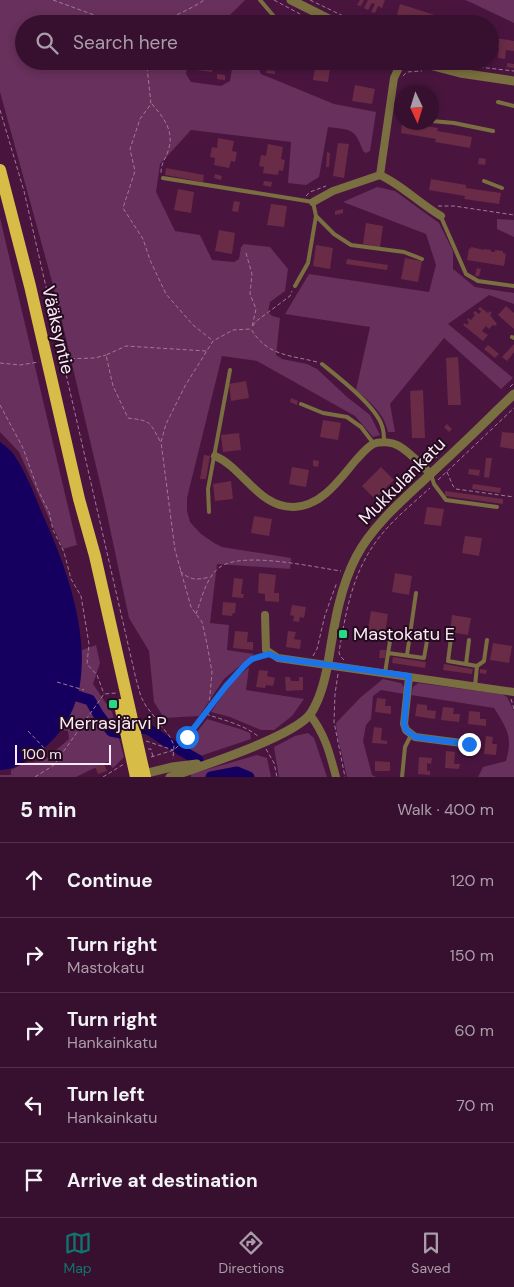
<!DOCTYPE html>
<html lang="en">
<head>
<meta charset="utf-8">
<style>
	:root { --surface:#37102f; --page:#421e3b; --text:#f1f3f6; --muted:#aa9daa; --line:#51304b; --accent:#0f766e }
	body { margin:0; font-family:"DM Sans",sans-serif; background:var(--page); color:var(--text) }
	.compass { position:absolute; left:394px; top:85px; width:45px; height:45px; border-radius:50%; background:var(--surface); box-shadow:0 2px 8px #0003; rotate:176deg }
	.scale { position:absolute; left:15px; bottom:12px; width:96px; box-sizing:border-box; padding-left:5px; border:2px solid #feeaf8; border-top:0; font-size:14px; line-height:18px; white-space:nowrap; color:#feeaf8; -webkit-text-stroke:4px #220c1d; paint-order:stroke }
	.stop { position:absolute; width:15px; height:15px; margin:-11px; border:4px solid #1a73e8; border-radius:50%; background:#fff }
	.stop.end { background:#1a73e8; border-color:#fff; box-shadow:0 1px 5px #0008 }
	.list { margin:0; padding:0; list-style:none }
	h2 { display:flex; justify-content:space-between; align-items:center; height:65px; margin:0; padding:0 20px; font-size:21px }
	h2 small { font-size:16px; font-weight:400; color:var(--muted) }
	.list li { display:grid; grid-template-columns:32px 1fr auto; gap:15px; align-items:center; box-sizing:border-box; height:75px; padding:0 20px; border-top:1px solid var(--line) }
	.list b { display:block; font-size:19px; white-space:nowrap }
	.list p { margin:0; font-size:16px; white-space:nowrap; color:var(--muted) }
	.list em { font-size:16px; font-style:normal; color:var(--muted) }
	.icon { flex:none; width:28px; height:28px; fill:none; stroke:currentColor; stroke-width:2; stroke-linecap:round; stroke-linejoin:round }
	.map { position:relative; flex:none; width:514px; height:777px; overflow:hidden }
	.search { position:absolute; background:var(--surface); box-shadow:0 2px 8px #0003; left:15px; right:15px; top:15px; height:55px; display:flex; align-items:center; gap:12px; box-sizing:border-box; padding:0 18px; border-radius:28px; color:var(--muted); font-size:19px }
	.sheet { height:440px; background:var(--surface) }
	nav { display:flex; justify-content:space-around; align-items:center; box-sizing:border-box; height:70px; border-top:1px solid var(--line); background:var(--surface); font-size:14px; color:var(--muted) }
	nav a { display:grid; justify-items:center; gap:2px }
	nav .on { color:var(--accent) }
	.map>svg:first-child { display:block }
	.green { fill:#68305c }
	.water { fill:#15005f }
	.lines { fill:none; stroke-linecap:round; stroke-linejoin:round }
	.river { stroke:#15005f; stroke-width:11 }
	.building { fill:#6a2b46 }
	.path { stroke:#9f7a97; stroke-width:1; stroke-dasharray:4 2.5; stroke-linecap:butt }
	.service { stroke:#7a6f40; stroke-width:4 }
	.minor { stroke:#7a6f40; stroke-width:8 }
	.tertiary { stroke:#7a6f40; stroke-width:9 }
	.trunk { stroke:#d7bc48; stroke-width:12 }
	.route { stroke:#1a73e8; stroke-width:6 }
	.poi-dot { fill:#27d885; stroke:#220c1d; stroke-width:2 }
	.labels { text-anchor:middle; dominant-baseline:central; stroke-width:4; stroke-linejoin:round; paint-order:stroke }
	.street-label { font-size:18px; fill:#feeaf8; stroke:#220c1d }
	.poi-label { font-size:18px; fill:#feeaf8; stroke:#220c1d; text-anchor:start }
</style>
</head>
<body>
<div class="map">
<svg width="514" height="777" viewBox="0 0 514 777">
	<rect width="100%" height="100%" fill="#49153f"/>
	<path class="green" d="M0,0H245L221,24H24V61H188L186,74L191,82L221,86L230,81L233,62L257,65L261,74L334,104L376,112L370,151L366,153L363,151C355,128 351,130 328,127L319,177L306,185L288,183L291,142L191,130L160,164L156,192L175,231L200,235L212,260L234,262L239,259L241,247L244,244L270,247L288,269L285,291L270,302L268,312L272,316L280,318L276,355L282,359L307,364L317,369L347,397L370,415L380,435L373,437L355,416L257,361L222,356L187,498V511L190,522L201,534L214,543L222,547L291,558L290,569L217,564L210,623L229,625L227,650L254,654L224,679L199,716L164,718L154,702L149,651L129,618L104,500L56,296L0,92Z
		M465,0H514V23L470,2Z
		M377,187L395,191L439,223L453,251V269L475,287L514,293V304L489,295L448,324L513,378L501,389L444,338L390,404L395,432H388C384,413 370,402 356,390L370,327L285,314L309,274L429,292L436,265L426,234L343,202Z
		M0,218L77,545L63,549L19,452L0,432Z
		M497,219L514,220V237L497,229Z
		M96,645L100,663L93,684L112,712L124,757L113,768L107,762L76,777H0V775H11V770L25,763L43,761L69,739L68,731L61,730L74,706L80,686L82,650Z
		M249,667L246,690L304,699L292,716L274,730H261L230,717L211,712L232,682Z
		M383,679L401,683L404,687V694L381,690L373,696L371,719L366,725L363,741L372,775L376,777H347L337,734L336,723L361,697Z
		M418,683L502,694L507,697L514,711V777H478L483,767L506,761C513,736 507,729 494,708L411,695L413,687Z
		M207,719L240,729L250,733L251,739L194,758L180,754Z
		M308,733L314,738L327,777H279L274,747L295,736Z
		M257,755L267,758L271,777H191V774Z"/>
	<path class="water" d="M0,442C5,446 11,450 14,455C26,472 34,494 42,513C73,581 113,692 43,749C29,760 18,769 0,770Z"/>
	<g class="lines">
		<path class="river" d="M77,696L90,700L98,714L111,731L121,733
			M139,728L148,729L172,745
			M179,749L198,760
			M211,777L237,772L249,777"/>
	</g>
	<path class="building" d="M360,0H364L361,6L357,5Z
		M368,0H385L382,8L378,6L375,13L371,12L375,4L372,3L368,10L364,8Z
		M400,4L438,16L436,24L424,22L419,24L420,21L417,20L416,24H412L413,19L410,18L408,24H403L405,17L401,16L399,23L395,22Z
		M448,18L466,23V24H446Z
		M496,38L514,41V51L506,50L505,59L498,58L499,48H494Z
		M197,61H214L212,72L196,70Z
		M316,61H331L328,82L313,80Z
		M344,61H348L347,67L343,66Z
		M507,63L514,64V68L507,67Z
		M267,70L275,71V74L266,73Z
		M217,74L225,75V80L217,79Z
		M355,85L375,89L372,104L352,101Z
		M402,122L438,128L437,131L472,137L470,148L435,142L436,139L401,133Z
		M218,138L234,141L232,151L237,152L235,162L231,161L229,168L214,165L215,158L210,157L212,147L217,148Z
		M338,143L349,144L344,178L333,176Z
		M268,144L283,147L281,159L285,160L283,171L279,170L278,175L263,173L264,167L259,166L261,155L266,156Z
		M327,152L330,153L329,167H326Z
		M479,158L486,159L485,165L478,164Z
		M166,168L204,175L203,182L165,175Z
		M215,174L222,176L221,180L214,178Z
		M431,179L466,185V188L501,193L499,204L464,199L465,196L429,190Z
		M264,181L272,182L271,187L263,185Z
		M178,189L194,192L191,213L174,210Z
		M234,201L240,202L238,212L232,211Z
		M271,204L287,206L284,227L267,225Z
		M343,209V213L335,215V211Z
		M366,223L383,226L380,247L363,244Z
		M219,230L235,233L232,254L215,251Z
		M316,245L333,248L330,269L313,266Z
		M471,247L484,250V249L491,250V252H495V250L503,251V253L506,254L504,266L467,260L469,248L471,249Z
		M405,258L422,261L418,282L401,279Z
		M347,259L388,265L387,270L346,264Z
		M477,268L481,269L479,276H475Z
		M506,306L514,313V329L498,315Z
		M480,307L488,313L490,311L492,313L490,315L497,324L495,326L493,325L489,329L486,326L482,331L488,335L483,341L463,325L465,323L467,325L469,322L467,320L468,318L471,320L475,315L473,313L475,311L479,314L481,311L478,309Z
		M514,344V352L507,361L502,357Z
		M488,345L499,354L495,358L484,349Z
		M458,357L461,405H448L446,358Z
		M246,381L249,398L231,401L229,384Z
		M423,390L425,438H412L410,391Z
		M291,398L298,401L297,405L290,402Z
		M323,420L341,423L338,440L320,437Z
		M447,424L452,429L449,432L444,427Z
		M502,432L514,433V449L500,447Z
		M239,433L241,450L223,452L221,435Z
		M204,455L210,456L206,479H200Z
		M486,458H492L489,478L484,477Z
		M313,460L319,461L318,467L313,466Z
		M292,467L309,470L306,487L289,484Z
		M381,467L394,480L375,499L362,486Z
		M469,469L480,470L479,476L468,474Z
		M231,481L233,499L215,501L213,484Z
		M473,484L501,488L500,493L472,489Z
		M445,491L503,499V504L445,496Z
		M427,507L444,509L441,526L424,524Z
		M254,516L272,519L269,536L251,533Z
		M465,536L482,538L479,556L462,553Z
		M259,573L276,575L274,593H279V602L265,601V594L258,593Z
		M395,573L412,576L409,595L392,592Z
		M234,578L243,579L241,594H244L243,598L232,597Z
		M223,602L236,603L235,613H233L232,616L222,615Z
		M292,605L306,607L304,618L300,617L299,622L293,621L294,616L290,615Z
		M371,611L388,614L385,633L368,630Z
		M452,615L471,618L468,635L450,632Z
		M235,631L248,632L247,642H253V650L233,648Z
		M288,631L296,632L294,639L301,640L300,649L286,647Z
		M493,643L512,646L509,663L490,660Z
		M380,650H386L385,658H379Z
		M393,657L426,662L425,668L392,663Z
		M444,664L473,669L472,674L443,670Z
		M480,669L487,670L486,674L480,673Z
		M259,670L268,671L267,676L275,678L273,686L266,685L265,688L256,687Z
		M285,677H290L291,681H299V677H303V690L286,691Z
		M377,698L386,699L385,706H391V714L375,712Z
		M417,704L427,705V710L436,711L435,719L415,716Z
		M443,707L454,708L453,714H460L459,722L441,720Z
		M469,711L480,712V719H486V726L468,724Z
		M374,727L382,728L381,740L387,741V744L372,743Z
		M486,736L493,737L492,744H497L496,755L484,754Z
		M446,751L455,752L454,764H460L459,769L445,768Z
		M419,757L432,758L431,764L427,763V771H430V775L418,774Z
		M375,761L390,762V771H375Z
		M104,764L107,771L98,774L95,767Z"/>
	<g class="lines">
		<path class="path" d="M53,0L119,24
			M274,0L300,14
			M310,0L360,24
			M160,24C174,15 190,10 204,0
			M145,61L147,67L151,104L140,119L130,149L135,171L123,208L143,239L150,260L166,294L193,325L212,340
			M388,61L390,65L392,66
			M460,65L514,71
			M403,76L407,72L422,71
			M152,104C164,118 175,132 168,151C165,161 161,162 161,174
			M0,110L24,191L136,679L141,697L146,706L170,737L174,745L173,759
			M306,196L310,192L326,186
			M438,206H454L514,215
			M246,253L252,274L250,294L256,309L252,327
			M253,326L255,322L290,296L292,291
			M58,359L95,358L106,355
			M0,363L20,365L39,362
			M510,387L514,383
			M0,405L23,448L38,490L49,512L53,530L64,552L71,579L81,596L89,644L87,664L97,675L104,694
			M160,441C149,421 151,421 128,418L113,386L106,355L126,346L206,351
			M430,461L437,457
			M447,472L453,486L456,489L514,497
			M438,480L514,408
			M180,571C191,581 197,580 210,577
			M196,614C202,598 206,577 220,567C243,551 313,567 341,571
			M313,656L317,649L325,615L337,582
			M344,660L340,656L339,652C345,617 351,580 371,549C386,525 409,507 430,488
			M338,674L335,694L334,722L345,777
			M57,682L84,690
			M511,699L514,709
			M209,707L212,672L207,644L202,622L191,607L175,550L161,442L166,424L185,386L213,341L233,330L251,329C267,356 290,355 317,362
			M206,714C223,720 245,725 259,737
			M28,731L46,750
			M146,741L173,750
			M148,749H151L153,757
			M266,749L274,763L277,777
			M151,757L174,750L187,737L226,686L245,665L252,659L263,656
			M35,777L54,765L104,694L116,693
			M103,777L124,764"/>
		<path class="service" d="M260,0L277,20L278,24
			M267,61L275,63V61
			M498,102L514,106
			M432,121L454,123L493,131
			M163,178L313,202L316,216L308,263L295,286
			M484,181L502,188
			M316,216L334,234L351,245L404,252L422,259
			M441,217L466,274L478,281L514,286
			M512,337L514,338
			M322,364C338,377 376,406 382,426C384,431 384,437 384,442
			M301,404L323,413L347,417L361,427L374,444
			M431,474L434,484L446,500L497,507
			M209,512L208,489L230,370
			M451,638L448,661L477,666
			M388,653L424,658L428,635
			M407,655L416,593
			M466,664L469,640
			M385,673L390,641
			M475,686L477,666L484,661L487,640
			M402,777L405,747L411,735"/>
		<path class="minor" d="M380,175C402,185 420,204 441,216
			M313,202L333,191L380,175L394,78L402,61
			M215,456C243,468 259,508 294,507C322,506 340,479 356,460C361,455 366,448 373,444C381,441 392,442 399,446C411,453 421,465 431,474
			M265,615L266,650L278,658L514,692
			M409,677L404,724L406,730L415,737L469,744
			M310,715C325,734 330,754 336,777"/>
		<path class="tertiary" d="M291,0L339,24
			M414,61L460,73L514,81
			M139,775L172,767L197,764
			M170,777C199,767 296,736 311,713C320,699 325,680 328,663C334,627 339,590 356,557C374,522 412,492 440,465C465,442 489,418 514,394"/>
		<path class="trunk" d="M0,170L30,286L79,499L95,556L145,777
			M120,705L136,777"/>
	</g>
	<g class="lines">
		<path class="route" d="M187,737L226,686L245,665L252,659L269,654L278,658L409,676L404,724L406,730L415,737L469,744"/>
	</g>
	<g class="poi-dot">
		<rect x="338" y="629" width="10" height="10" rx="2.5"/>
		<rect x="108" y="699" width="10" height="10" rx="2.5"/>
	</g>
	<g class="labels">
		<g class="street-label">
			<text transform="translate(58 330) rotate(77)">Vääksyntie</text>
			<text transform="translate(402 481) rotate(-45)">Mukkulankatu</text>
		</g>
		<g class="poi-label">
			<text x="353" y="634">Mastokatu E</text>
			<text x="113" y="723" text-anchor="middle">Merrasjärvi P</text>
		</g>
	</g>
</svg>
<svg class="compass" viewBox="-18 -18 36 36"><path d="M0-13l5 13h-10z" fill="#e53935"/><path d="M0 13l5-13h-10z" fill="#aa9daa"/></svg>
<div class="scale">100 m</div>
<div class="stop" style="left:187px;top:737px"></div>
<div class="stop end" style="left:469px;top:744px"></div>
<div class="search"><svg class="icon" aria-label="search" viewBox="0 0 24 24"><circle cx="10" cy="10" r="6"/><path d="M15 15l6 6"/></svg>Search here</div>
</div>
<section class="sheet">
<h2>5 min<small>Walk · 400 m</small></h2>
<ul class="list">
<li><svg class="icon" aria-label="ahead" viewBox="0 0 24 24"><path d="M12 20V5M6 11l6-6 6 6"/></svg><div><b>Continue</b></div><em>120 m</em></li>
<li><svg class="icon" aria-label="right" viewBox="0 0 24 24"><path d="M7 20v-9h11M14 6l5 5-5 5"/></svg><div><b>Turn right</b><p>Mastokatu</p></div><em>150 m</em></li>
<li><svg class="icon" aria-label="right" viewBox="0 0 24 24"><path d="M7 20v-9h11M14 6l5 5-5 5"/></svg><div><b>Turn right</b><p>Hankainkatu</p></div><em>60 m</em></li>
<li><svg class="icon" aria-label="left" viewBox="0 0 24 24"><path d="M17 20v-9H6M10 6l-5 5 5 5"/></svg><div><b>Turn left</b><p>Hankainkatu</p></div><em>70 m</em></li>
<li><svg class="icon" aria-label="arrive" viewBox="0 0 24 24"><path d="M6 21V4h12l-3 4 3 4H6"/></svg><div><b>Arrive at destination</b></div></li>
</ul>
</section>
<nav>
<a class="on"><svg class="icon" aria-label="map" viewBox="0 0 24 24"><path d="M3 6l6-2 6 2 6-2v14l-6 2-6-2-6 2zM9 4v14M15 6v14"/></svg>Map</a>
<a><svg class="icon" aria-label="directions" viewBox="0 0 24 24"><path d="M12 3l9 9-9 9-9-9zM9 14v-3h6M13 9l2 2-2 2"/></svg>Directions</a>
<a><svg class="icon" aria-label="saved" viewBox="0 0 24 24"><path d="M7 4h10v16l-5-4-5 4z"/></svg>Saved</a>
</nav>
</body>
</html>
